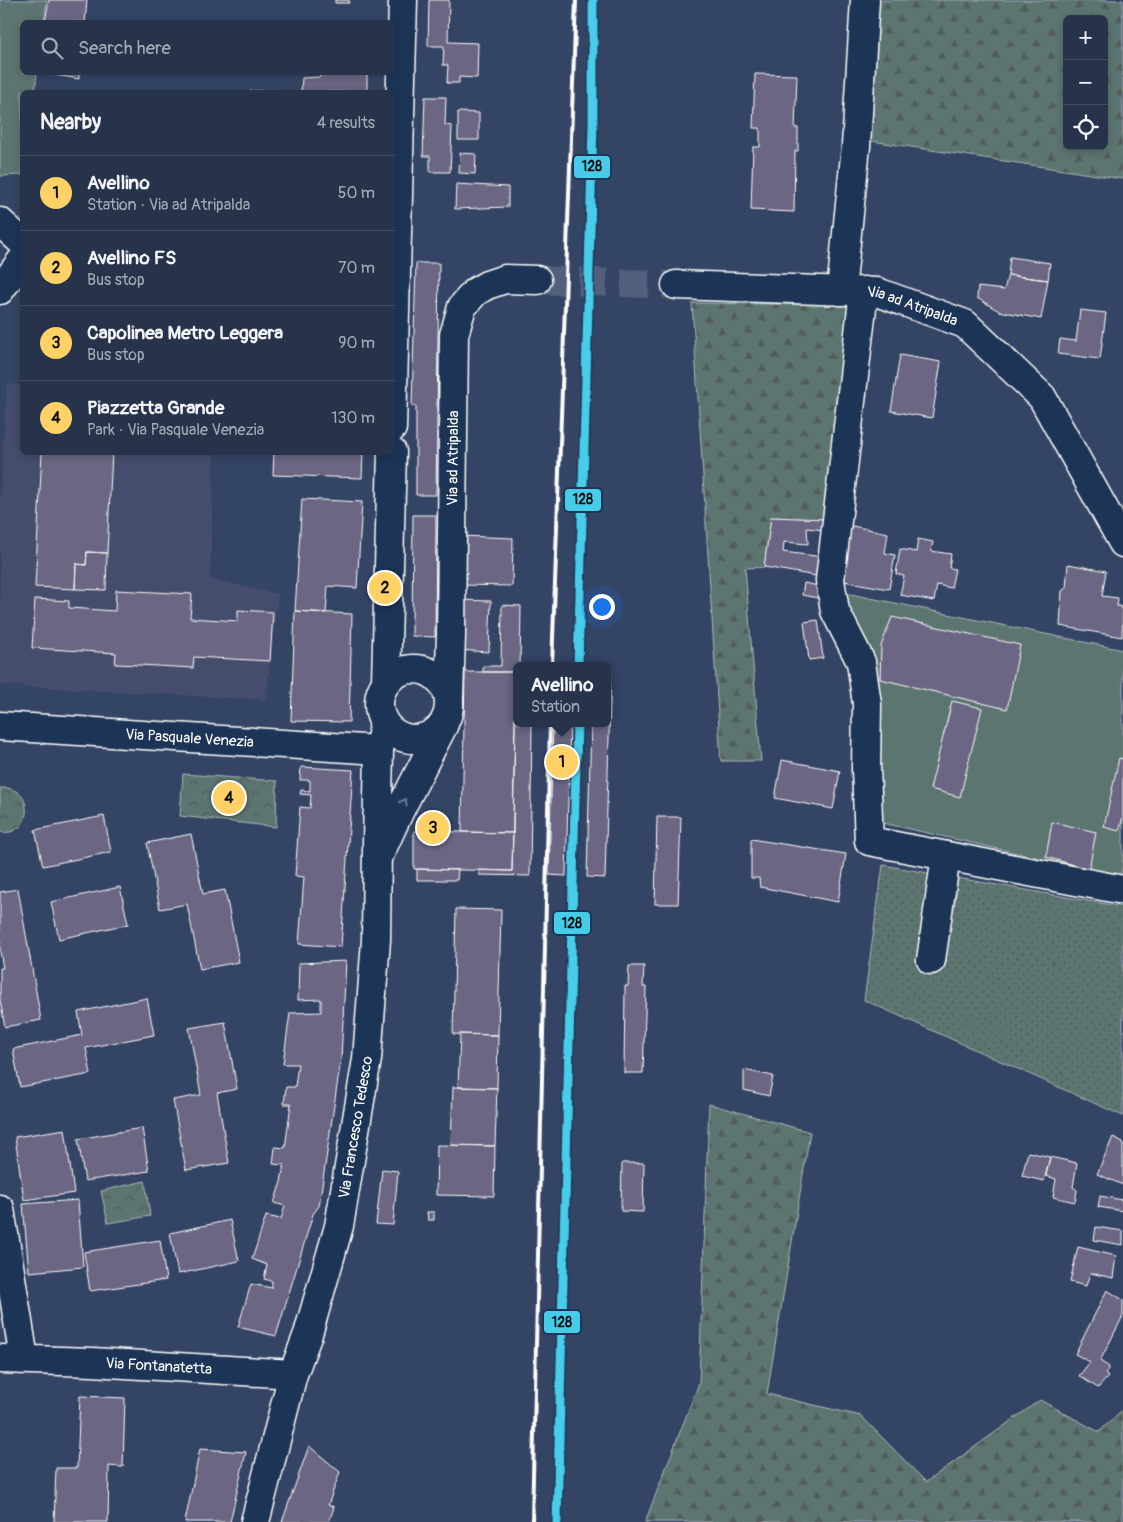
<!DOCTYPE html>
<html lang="en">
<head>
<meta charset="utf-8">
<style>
	:root { --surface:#27334b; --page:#333f55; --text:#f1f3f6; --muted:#a4aab5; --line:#434e63; --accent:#ffd166 }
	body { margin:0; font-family:Pangolin,sans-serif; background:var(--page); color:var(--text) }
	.controls { position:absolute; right:15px; top:15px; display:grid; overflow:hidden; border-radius:8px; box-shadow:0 2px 8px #0003 }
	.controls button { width:45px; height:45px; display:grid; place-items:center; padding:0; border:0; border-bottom:1px solid var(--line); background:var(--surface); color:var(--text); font:25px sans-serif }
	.you { position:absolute; left:601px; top:606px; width:18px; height:18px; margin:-12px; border:4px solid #fff; border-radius:50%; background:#1a73e8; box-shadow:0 0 0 8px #1a73e833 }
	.badge { display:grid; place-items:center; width:32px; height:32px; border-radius:50%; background:var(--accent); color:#111; font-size:16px; font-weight:700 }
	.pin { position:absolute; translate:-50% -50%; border:2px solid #fff; box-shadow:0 1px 5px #0006 }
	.popup { position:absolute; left:513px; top:662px; width:98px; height:65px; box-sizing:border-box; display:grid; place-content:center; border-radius:8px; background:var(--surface); filter:drop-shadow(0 1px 4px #0005); font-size:16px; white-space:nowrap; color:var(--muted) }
	.popup b { font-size:19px; color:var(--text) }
	.popup::after { content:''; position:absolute; left:50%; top:100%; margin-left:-10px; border:10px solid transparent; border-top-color:var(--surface) }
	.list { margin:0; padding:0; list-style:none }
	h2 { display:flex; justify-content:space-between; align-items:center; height:65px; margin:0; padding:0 20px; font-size:21px }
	h2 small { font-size:16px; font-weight:400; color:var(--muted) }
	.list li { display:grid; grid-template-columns:32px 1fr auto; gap:15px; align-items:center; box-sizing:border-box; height:75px; padding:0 20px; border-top:1px solid var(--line) }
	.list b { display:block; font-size:19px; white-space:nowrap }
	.list p { margin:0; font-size:16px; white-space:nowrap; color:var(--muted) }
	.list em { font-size:16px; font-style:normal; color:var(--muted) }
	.icon { flex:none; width:28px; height:28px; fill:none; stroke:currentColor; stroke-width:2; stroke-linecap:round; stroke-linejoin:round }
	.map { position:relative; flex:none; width:1123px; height:1522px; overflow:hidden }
	.search { position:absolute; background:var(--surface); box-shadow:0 2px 8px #0003; left:20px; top:20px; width:375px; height:55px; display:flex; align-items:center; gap:12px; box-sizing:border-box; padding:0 18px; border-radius:8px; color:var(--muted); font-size:19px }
	.panel { position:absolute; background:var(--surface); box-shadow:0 2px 8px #0003; left:20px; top:90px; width:375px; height:365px; border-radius:8px }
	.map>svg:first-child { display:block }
	.built { fill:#444e6d }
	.grass { fill:url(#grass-dots); stroke:#adbab8 }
	.forest { fill:url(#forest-firs); stroke:#adbab8; fill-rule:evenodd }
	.park { fill:url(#park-crowns); stroke:#adbab8 }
	.garden { fill:#5b7470; stroke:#adbab8 }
	.building { fill:#6b6683; stroke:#fff }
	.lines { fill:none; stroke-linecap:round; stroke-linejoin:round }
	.minor-tunnel { stroke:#52607b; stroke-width:28; stroke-dasharray:28 14; stroke-linecap:butt }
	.minor-casing { stroke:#fff; stroke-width:31 }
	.minor { stroke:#1d3557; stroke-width:28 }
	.rail { stroke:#fff; stroke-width:4 }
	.rail-1-casing { stroke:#1d3557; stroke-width:12 }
	.rail-1 { stroke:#46cce9; stroke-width:9 }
	.oneway { stroke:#6c7c92 }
	.labels { text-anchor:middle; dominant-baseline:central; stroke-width:4; stroke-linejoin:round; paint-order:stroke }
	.street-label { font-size:15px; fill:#fff; stroke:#1d3557 }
	.line-badge { stroke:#1d3557; stroke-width:2 }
	.pale-badge-label { font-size:14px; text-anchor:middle; font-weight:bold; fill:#111 }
</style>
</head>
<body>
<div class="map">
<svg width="1123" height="1522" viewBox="0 0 1123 1522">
	<defs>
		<pattern id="grass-dots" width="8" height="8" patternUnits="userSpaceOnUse" patternTransform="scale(1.25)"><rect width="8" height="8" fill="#5b7470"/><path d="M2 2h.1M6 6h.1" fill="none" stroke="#525c5a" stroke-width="1.8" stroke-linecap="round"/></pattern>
		<pattern id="forest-firs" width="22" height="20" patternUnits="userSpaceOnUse" patternTransform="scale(1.25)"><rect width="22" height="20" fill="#5b7470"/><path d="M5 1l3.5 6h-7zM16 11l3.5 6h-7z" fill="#525c5a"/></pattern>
		<pattern id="park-crowns" width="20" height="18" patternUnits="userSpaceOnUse" patternTransform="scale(1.25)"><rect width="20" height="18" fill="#5b7470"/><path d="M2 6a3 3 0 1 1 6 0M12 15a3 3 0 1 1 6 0" fill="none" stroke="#525c5a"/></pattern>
	</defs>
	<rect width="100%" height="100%" fill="#344464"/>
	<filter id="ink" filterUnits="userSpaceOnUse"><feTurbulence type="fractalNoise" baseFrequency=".02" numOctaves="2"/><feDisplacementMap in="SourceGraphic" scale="10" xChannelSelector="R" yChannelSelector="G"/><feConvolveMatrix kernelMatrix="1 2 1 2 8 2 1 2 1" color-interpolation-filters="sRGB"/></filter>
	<g filter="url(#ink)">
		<path class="built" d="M7,384L22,385V452L214,453L210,579L278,594L266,700L0,685V497Z"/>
		<path class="grass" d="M883,865L1123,907V1116L864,1000Z"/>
		<path class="forest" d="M876,0H1123V179L865,140ZM1067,19H1104V146H1067Z
			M692,303L852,305L824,519L771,517L764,567L745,568L761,761H721Z
			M709,1104L810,1132L767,1394L861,1416L926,1482L1040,1400L1099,1432L1123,1409V1522H645L699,1383Z"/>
		<path class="park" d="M183,774L277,781L276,827L180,816Z
			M0,788C37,785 33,838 0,832Z
			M145,1181L150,1216L108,1223L101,1191Z"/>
		<path class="garden" d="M0,0H47L44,22H22V72L37,73L35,92H22V175L0,176Z
			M841,592L1123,650V866L1120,876L878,822Z"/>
		<path class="building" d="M49,0H87L85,22H45Z
			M335,0H349V3H335Z
			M429,0H449L448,42L478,43L477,78L459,77V83H447L448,65H443L444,46H428Z
			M38,72H79V79Z
			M320,72H367V92H301L302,78L320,77Z
			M755,74L797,75L795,128H798V151H795L794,212L751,210L753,147H760V128H753Z
			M278,90V92H250V91Z
			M425,97H446L445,125L452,126L450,172H430V156H423Z
			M458,112L479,113V140H458Z
			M460,153L476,154L475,174L459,173Z
			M456,184L508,187V207L455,209Z
			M1010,257L1050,263L1048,280L1008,275Z
			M416,263H439L436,495H416V406H412Z
			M1008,275L1048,280L1041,319L999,311L977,298L978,287L1004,290Z
			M1080,310L1106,313L1100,359L1058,354L1060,339L1076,341Z
			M900,355L941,362L932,418L891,411Z
			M42,452H112L107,553L87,552L86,565L76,564L75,589L35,587Z
			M274,452H363L362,478L273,475Z
			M302,499L362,502L357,588L328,586L326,613L295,611Z
			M413,515H436L435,637L412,636Z
			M771,517L824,519V530L807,528L808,544L784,542L783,552L824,557L822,577L764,567Z
			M847,525L888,533L885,553L895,555L889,589L838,580Z
			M461,536L513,538L512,586L460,585Z
			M918,539L933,542L931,551L951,554L949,568L955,569L951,588L937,585L934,601L900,595L904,576L896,574L900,549L916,552Z
			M87,552L107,553L106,590L75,589L76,564L86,565Z
			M1068,564L1106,571L1102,596L1118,598L1117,606H1120L1123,610L1122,637L1060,626L1062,591L1066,588Z
			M804,583L819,586L818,598L802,595Z
			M116,590L192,594L190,618L238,621V610L273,612L270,661L194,657L193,668L139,665L115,664L116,653L32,648L35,599L69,601V608L115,611Z
			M459,600L491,601L489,652L456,650Z
			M502,605L521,606L520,666H517V723H532L530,876L479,875V870L512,871L516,672H483V666H501Z
			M295,611L352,614L349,722L291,721Z
			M892,617L1020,645L1007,709L880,679L881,646Z
			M818,620L823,658L809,660L804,622Z
			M607,668H611L605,878L587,877L591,723H607Z
			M465,672H516L513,833L462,832Z
			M952,701L982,708L960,797L930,789Z
			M553,723H570L566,876L549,875Z
			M1119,758L1123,759V817L1119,831L1104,827Z
			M782,760L840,771L833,809L775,798Z
			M301,767L353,770L341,947L299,944L304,877L295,876L300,807L310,808L311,795L300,794L301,790L310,791V780H300Z
			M104,816L111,852L43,866L35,830Z
			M657,817H681L678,904H655Z
			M1052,822L1096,832L1089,869L1046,857Z
			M414,831L513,833L512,871L414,869Z
			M191,834L203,894L225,890L239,962L200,969L187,904L160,909L147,843Z
			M751,839L846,854L838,902L760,887L759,878H751Z
			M417,869L458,870L457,880H417Z
			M120,887L128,924L59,939L51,902Z
			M18,889L41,1020L5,1027L0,1000V968H3L0,951V892Z
			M456,909L501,910L498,1035L453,1034Z
			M346,961L341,1059L319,1206L313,1214L276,1336L238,1327L251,1284L272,1288V1281L264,1279L267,1265L252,1259L266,1216L281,1219L285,1206L274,1203L281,1182L284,1165L273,1164L275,1147L285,1148L291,1104H284L286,1087H295L298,1064H283L290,1013L321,1012V999L298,1000L299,963Z
			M629,966H644L643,987H646L643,1073H624L625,986H628Z
			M147,998L154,1035L86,1048L91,1074L20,1087L13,1049L82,1035L78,1012Z
			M225,1022L237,1089L217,1093L229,1163L186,1170L173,1100L201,1095L189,1028Z
			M460,1034L498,1035L497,1088L458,1087Z
			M744,1070L773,1076L769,1096L744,1090Z
			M453,1087L497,1088L495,1146L451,1145Z
			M142,1128L149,1171L85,1181L78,1139Z
			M65,1129L74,1193L24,1200L15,1137Z
			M1113,1137L1123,1142V1185L1097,1174Z
			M437,1145L495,1146L494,1196L436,1195Z
			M1028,1152L1050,1157L1044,1181L1022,1176Z
			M1050,1157L1077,1163L1073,1187L1077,1190L1075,1202L1053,1197L1056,1179L1046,1176Z
			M622,1163H644L643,1212L621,1211Z
			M382,1169L398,1171L393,1225L376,1224Z
			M1100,1196L1123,1200V1211L1098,1207Z
			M78,1200L83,1267L29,1272L23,1204Z
			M427,1212H434V1220H428Z
			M230,1220L239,1261L178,1274L170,1233Z
			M1096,1227L1123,1231V1245L1094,1240Z
			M160,1240L166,1280L90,1291L84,1252Z
			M1078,1247L1116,1256L1113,1278L1090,1273L1086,1286L1070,1282Z
			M1107,1290L1123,1300V1316L1100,1361L1109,1367L1105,1374L1108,1377L1098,1388L1079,1376L1090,1362L1075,1354Z
			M80,1396L125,1398L123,1467L109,1466L108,1522H54L56,1468H77Z
			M309,1446L340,1472L328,1505L334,1507L329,1522H282Z
			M200,1449L246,1452L230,1522H185Z"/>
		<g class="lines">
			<path class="minor-tunnel" d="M537,280L676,285"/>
			<g class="minor-casing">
				<g id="minor">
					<path d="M0,222L22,242"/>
					<path id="s1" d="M676,285L877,292L965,324L1042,397L1123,543"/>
					<path d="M0,290L22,260"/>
					<path d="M841,291L856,146L865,0"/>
					<path d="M864,291L830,580L835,611L861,662L867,704L866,769L869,841L1123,890"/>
					<path d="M392,428L403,0"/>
					<circle cx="414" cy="704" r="35"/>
					<path d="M386,682L392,452"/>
					<path id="s2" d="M449,696L451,635L454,335L462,307L475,292L487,285L505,279L537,280"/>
					<path id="s3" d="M0,726L379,750"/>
					<path d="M381,851L400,810L444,724"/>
					<path d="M931,960L946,856"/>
					<path d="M0,1209L24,1359"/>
					<path id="s4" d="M0,1359L92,1362L293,1374"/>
					<path id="s5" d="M255,1522L293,1374L308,1334L339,1226L367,1059L376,940L377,844L379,750L384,723"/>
				</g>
			</g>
			<use href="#minor" class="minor"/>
			<path class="rail" d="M552,666L576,0
				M532,1522L550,723"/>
			<g class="rail-1-casing">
				<path id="rail-1" d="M578,666L593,124V0
					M557,1522L577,723"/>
			</g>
			<use href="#rail-1" class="rail-1"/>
		</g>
		<defs><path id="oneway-chevron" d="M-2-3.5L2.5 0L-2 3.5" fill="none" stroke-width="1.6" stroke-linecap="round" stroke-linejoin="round" transform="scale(1.25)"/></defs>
		<use class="oneway" href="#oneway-chevron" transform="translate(404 802) rotate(-63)"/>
	</g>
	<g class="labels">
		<g class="street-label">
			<text stroke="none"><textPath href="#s1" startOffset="239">Via ad Atripalda</textPath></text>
			<text stroke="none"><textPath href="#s2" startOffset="238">Via ad Atripalda</textPath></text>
			<text stroke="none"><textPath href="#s3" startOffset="190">Via Pasquale Venezia</textPath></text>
			<text stroke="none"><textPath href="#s5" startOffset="408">Via Francesco Tedesco</textPath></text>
			<text stroke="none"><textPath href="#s4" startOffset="159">Via Fontanatetta</textPath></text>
		</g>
	</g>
	<g class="line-badge">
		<rect x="573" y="155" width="38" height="24" rx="5" fill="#46cce9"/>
		<rect x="564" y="488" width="38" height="24" rx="5" fill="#46cce9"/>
		<rect x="553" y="911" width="38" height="24" rx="5" fill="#46cce9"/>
		<rect x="543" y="1310" width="38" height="24" rx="5" fill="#46cce9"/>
	</g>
	<g class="pale-badge-label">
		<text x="592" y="171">128</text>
		<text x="583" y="504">128</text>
		<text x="572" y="928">128</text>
		<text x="562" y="1327">128</text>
	</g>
</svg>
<div class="controls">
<button>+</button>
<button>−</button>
<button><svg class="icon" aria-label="locate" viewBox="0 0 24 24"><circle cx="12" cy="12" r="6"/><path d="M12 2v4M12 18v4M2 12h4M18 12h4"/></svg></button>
</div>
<div class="you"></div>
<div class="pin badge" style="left:562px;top:762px">1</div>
<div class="popup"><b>Avellino</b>Station</div>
<div class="pin badge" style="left:385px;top:588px">2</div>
<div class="pin badge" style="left:433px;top:828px">3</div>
<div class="pin badge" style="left:229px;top:798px">4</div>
<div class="search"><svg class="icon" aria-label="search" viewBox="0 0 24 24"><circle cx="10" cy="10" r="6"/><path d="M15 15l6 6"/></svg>Search here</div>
<section class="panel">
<h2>Nearby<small>4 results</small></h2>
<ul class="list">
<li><span class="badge">1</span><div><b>Avellino</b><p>Station · Via ad Atripalda</p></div><em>50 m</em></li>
<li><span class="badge">2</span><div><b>Avellino FS</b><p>Bus stop</p></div><em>70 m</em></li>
<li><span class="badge">3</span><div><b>Capolinea Metro Leggera</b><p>Bus stop</p></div><em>90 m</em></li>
<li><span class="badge">4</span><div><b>Piazzetta Grande</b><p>Park · Via Pasquale Venezia</p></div><em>130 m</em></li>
</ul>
</section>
</div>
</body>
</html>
